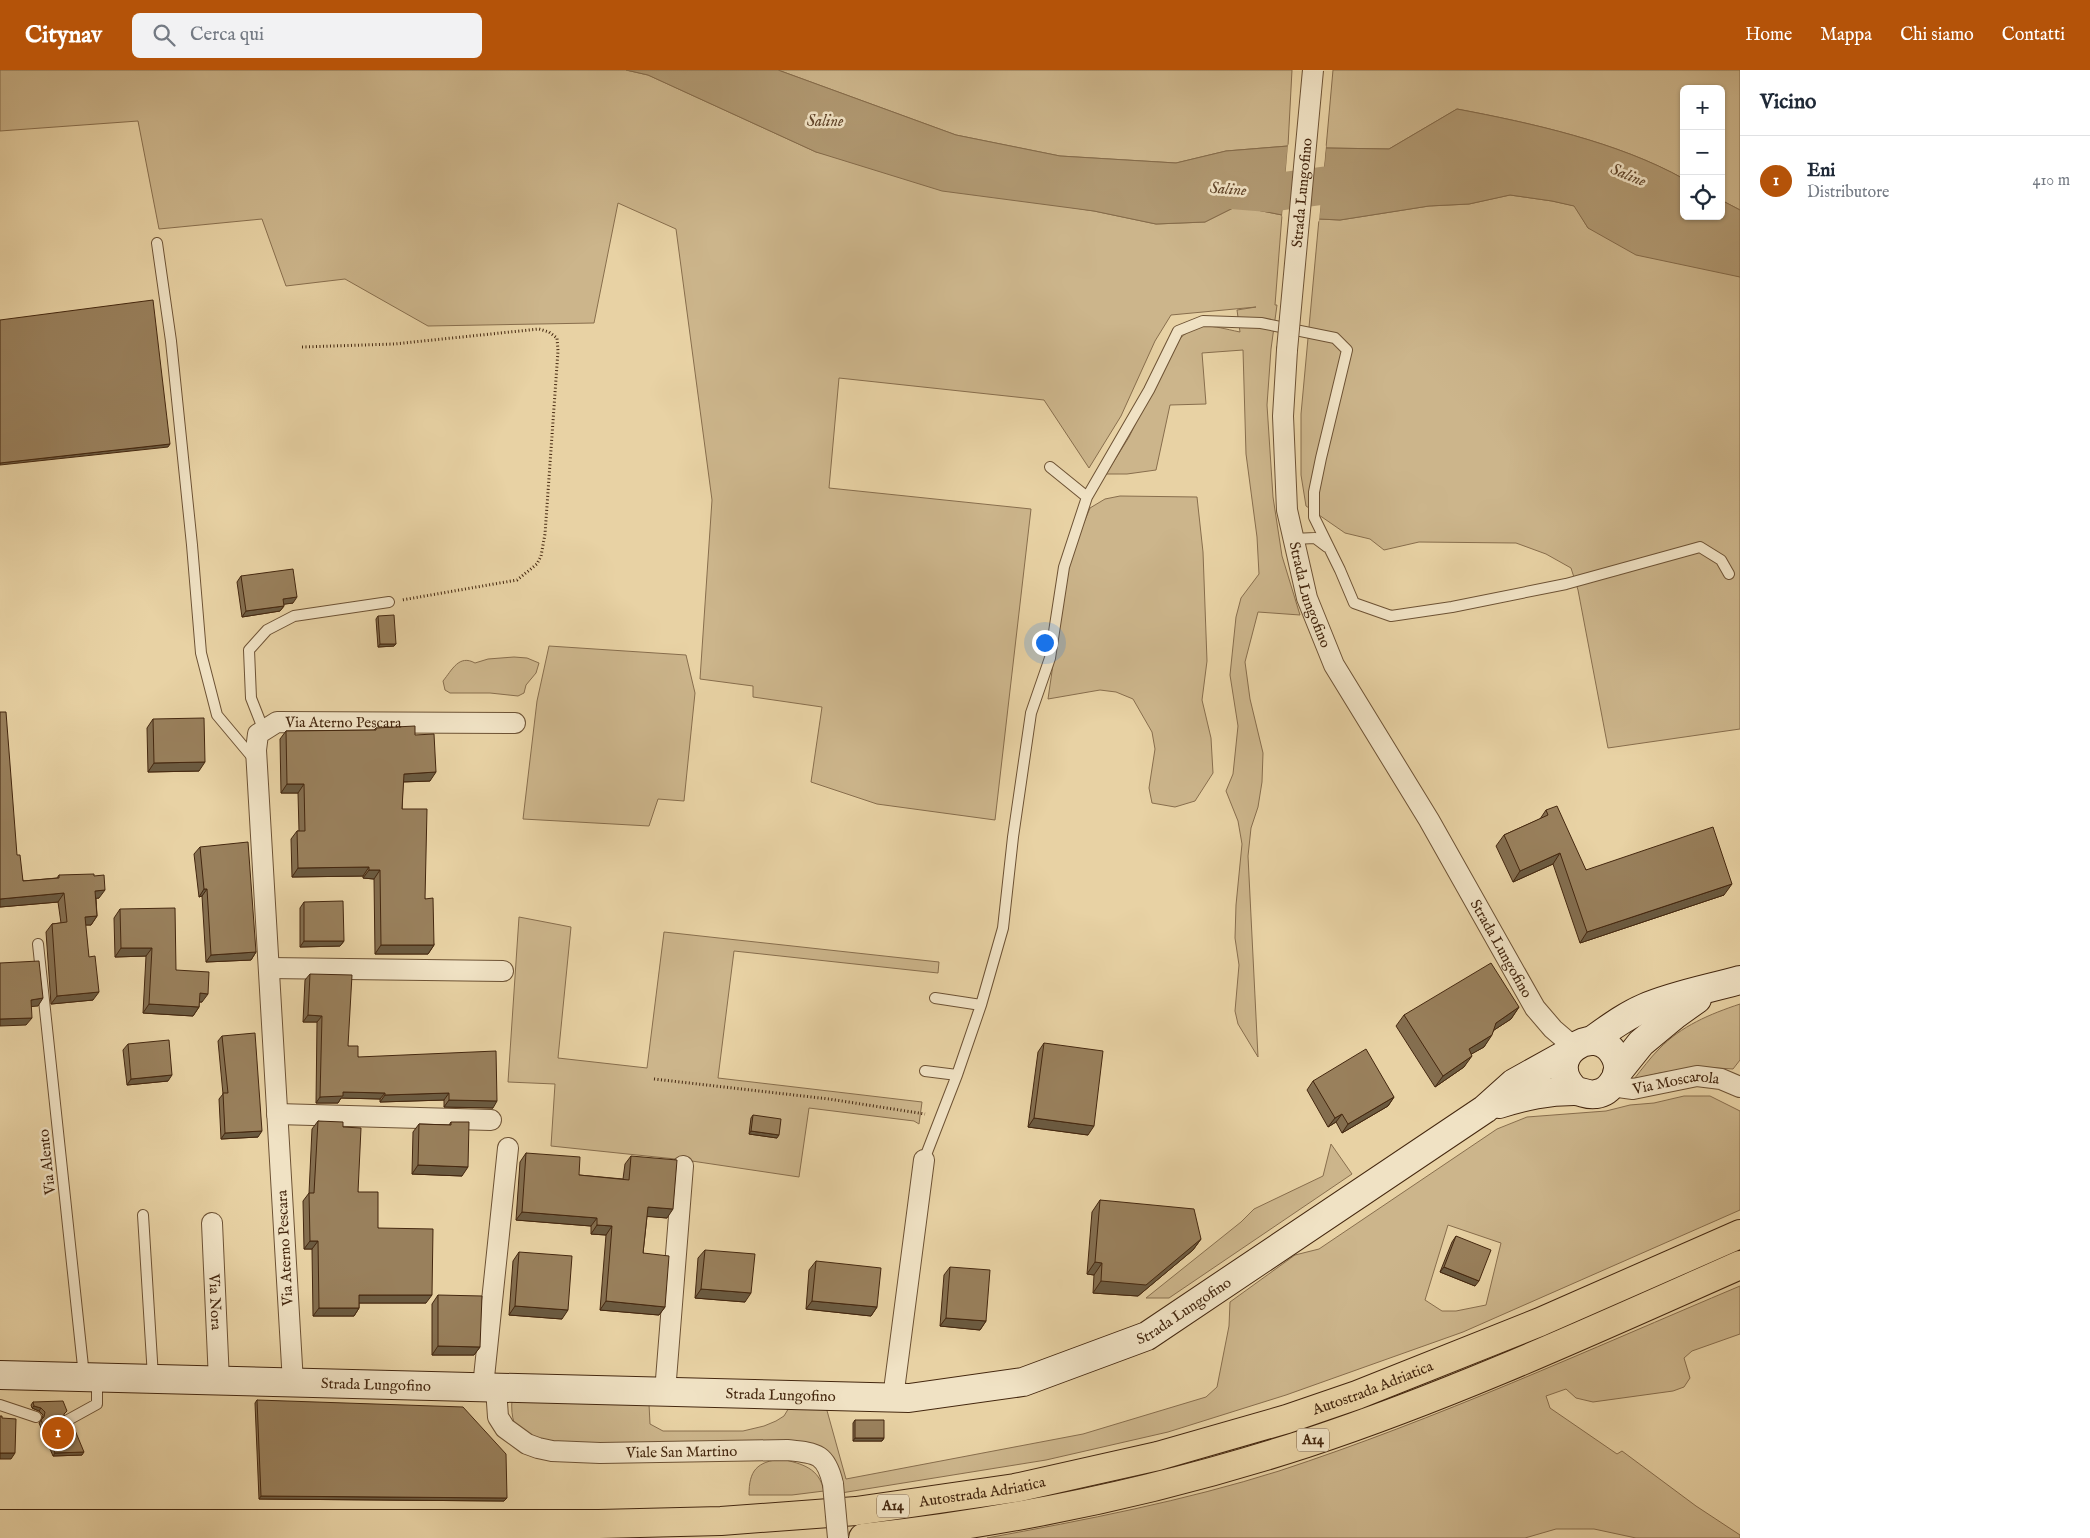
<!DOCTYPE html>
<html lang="it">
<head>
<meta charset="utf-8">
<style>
	:root { --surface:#fff; --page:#f2f2f3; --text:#1f2937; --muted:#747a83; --line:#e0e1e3; --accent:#b45309 }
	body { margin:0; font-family:"IM FELL English",serif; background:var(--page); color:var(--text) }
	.controls { position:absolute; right:15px; top:15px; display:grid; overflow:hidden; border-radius:8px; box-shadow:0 1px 4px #0004 }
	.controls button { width:45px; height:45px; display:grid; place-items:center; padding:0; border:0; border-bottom:1px solid var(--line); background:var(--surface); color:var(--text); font:25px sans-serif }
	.you { position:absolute; left:1044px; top:572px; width:18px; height:18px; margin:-12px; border:4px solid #fff; border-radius:50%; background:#1a73e8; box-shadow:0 0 0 8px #1a73e833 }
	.badge { display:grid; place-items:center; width:32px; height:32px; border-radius:50%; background:var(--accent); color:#fff; font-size:16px; font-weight:700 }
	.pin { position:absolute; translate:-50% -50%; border:2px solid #fff; box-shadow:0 1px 5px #0006 }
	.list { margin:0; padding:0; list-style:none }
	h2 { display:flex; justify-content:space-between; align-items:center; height:65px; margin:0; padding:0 20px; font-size:21px }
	h2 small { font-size:16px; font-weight:400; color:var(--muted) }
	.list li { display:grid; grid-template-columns:32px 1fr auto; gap:15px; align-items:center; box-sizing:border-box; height:90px; padding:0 20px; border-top:1px solid var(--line) }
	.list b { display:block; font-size:19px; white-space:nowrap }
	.list p { margin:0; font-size:16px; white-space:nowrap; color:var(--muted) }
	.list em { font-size:16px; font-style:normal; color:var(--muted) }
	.icon { flex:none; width:28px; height:28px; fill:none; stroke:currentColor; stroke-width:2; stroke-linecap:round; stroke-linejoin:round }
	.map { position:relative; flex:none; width:1740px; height:1468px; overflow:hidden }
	header { display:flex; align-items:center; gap:30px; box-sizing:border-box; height:70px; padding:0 25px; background:var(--accent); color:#fff }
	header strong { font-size:24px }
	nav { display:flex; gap:28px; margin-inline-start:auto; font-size:18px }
	.search { width:350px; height:45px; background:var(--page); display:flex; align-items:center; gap:12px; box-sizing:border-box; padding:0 18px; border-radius:8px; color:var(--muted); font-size:19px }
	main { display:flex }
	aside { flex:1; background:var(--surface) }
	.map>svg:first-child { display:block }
	.green { fill:#ccb58b; stroke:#886e4d; fill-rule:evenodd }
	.water { fill:#b09871; stroke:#856b4a }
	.pier { fill:#e8d2a4 }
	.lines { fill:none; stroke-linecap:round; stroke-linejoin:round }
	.river { stroke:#b09871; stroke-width:38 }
	.lane-casing { stroke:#6d5234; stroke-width:12 }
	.street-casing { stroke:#6d5234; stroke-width:22 }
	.secondary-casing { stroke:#44270f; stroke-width:30 }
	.highway-casing { stroke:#44270f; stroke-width:30 }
	.path { stroke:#44270f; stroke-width:3; stroke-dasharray:1 2.5; stroke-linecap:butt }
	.lane { stroke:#f0e2c4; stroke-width:10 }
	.street { stroke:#f0e2c4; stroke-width:20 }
	.secondary { stroke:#f0e2c4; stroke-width:28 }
	.highway { stroke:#e8d2a4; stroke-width:28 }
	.street-bridge-casing { stroke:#6d5234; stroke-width:22; stroke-linecap:butt }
	.street-bridge { stroke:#f0e2c4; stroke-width:20 }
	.wall { fill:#846e4f; stroke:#44270f }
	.shaded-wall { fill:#6b5a40; stroke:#44270f }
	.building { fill:#99805c; stroke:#44270f }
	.labels { text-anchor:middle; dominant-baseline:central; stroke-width:5; stroke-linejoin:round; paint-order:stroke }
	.shield { fill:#f0e2c4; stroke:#785f45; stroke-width:1 }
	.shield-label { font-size:14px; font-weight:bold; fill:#44270f }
	.street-label { font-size:15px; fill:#44270f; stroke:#f0e2c4 }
	.water-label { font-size:16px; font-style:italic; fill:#5f4328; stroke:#f0e2c4 }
</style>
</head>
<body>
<header>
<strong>Citynav</strong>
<div class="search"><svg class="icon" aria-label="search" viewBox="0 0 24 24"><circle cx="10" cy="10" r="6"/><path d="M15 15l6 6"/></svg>Cerca qui</div>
<nav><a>Home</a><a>Mappa</a><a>Chi siamo</a><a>Contatti</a></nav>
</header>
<main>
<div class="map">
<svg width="1740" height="1468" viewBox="0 0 1740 1468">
	<rect width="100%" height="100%" fill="#e8d2a4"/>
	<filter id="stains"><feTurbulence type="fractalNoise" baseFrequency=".004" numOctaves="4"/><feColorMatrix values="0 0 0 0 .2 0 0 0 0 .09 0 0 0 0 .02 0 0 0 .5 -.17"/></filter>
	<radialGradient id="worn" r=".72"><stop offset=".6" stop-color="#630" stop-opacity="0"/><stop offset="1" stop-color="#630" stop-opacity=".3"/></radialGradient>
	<path class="green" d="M0,0H626L648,5L816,82L1030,131L1094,141L1156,154L1205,152L1237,136L1282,145L1275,235H1277L1271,279L1267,335L1273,427L1282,486L1300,545L1258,542L1245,592L1250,629L1263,683L1262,712L1258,737L1251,758L1248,786L1258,987L1238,954L1235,941L1239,895L1235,868L1236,835L1242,774L1238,751L1226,721L1233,704L1238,656L1230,605L1236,547L1241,528L1259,504L1257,467L1246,384L1243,280L1202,283L1206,334L1170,335L1156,400L1127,404H1106L1129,367L1175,273C1199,249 1210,256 1240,262L1237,240L1256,237L1171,245L1155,271L1121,346L1089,398L1044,330L839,308L829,418L1031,439L995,750L877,734L811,712L822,637L753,627V616L700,609L712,430L676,159L618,133L594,253L428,256L345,209L286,216L262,149L159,159L138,51L0,61Z
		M778,0H1292L1288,76L1226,81L1176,93L1060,86L956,65Z
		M1333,0H1740V140L1721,130V19H1684V109C1618,72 1531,53 1457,39L1389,79L1326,78Z
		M1510,125L1552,131L1575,136L1588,158L1740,207V659L1608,678L1578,520L1571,498L1546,484L1516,473L1419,472L1384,480L1370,469L1345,463L1306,436L1301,405V344L1319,149L1340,150L1429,136L1469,134Z
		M1120,426L1197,427L1203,482L1207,591L1202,630L1211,668L1213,703L1195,731L1175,737L1152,733L1149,718L1155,679L1152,662L1133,629L1116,622L1100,620L1048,629L1068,491L1090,438L1105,429Z
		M549,576L686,585L695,623L684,731L658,729L649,756L523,749L537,631Z
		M514,587L527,588L539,593L536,603L526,615L524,623L518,626L490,623H450L445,620L443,611C452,600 459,584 475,593L488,589Z
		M519,847L571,857L558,988L647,998L664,862L939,892L938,903L734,881L718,1008L922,1032L919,1054L914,1051L809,1038L799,1107L685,1090L551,1076L555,1014L508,1012Z
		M1740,934V990L1733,999L1700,997L1660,1003L1634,1009C1642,999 1650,988 1659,979C1681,956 1710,944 1740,934Z
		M1684,1026H1710L1740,1041V1140L1463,1262L1286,1325L1168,1362L1046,1390L841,1423L794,1371L563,1374C530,1370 509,1369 512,1329L649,1334L650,1354L663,1361H743L764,1356L776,1351L784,1346L790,1336L826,1337L846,1409L1083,1364L1206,1327L1217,1317L1229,1256L1230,1232L1295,1185L1319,1179L1497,1059L1527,1047L1606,1041L1630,1035L1654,1033ZM1448,1155L1501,1173L1486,1235L1456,1241H1442L1425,1230Z
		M1331,1074L1352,1104L1169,1228H1146L1241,1152L1254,1139L1323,1106Z
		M1740,1216V1264L1692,1281L1684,1288L1690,1308L1684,1317L1673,1321L1593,1332L1576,1328L1566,1319L1546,1326L1550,1338L1617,1384L1622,1381L1696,1436L1740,1465V1468H1636L1594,1459H1556L1525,1468H987C1085,1450 1184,1431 1279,1401C1437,1349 1588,1280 1740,1216Z
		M781,1389C803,1394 819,1398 824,1421L792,1425H749C749,1400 757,1392 781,1389Z"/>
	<path class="water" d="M626,0H778L956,65L1060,86L1176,93L1226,81L1288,76L1282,145L1237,136L1205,152L1156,154L1094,141L942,121L816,82L648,5Z
		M1457,39C1531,53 1618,72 1684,109V146H1721V130L1740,140V207L1636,185L1588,158L1574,136L1552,131L1510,125L1469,134L1429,136L1340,150L1319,149L1326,78L1389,79Z"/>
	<path class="pier" d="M1288,74L1290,77L1284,145L1282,147Z
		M1326,75L1319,152L1317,149L1323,78Z"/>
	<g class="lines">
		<path class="river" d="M1232,120L1269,123L1373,109"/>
		<g class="lane-casing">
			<path id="lane" d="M157,173L171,271L192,475L201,583L217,645L253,688
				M1087,427L1149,320L1178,261L1203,251L1261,253L1335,268L1347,280L1321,388L1314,422V447L1340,500L1354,533L1391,546L1452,537L1566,514L1700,477L1721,490L1729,504
				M1293,469L1315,468L1327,477
				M264,661L251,628L249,580L267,560L294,546L389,532
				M38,874L84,1306
				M935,928L981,935
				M925,1001L957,1005
				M924,1090L957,1005L981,935L1003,858L1013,767L1031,643L1050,588L1064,497L1087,427L1050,397
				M143,1145L153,1307
				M0,1335L36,1347
				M68,1350L97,1334V1309"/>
		</g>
		<g class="street-casing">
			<g id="street">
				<path id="s1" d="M1287,280L1283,346L1287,440L1307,528L1334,595L1429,750L1535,938L1553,959L1574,977"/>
				<path d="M269,898L503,901"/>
				<path id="s2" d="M1611,1016L1633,1019L1697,1006L1721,1009L1740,1017"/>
				<path d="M277,1044L491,1050"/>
				<path id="s3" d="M212,1153L219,1311"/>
				<path id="s4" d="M293,1313L256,680L258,664L277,652L515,653"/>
				<path d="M483,1317L508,1078"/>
				<path id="s5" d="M496,1318L498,1347L505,1358L527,1374L538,1378L552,1381L600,1383L787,1380C816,1383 826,1383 833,1414"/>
				<path d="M665,1322L683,1096"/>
				<path d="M893,1328L924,1090"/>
			</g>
		</g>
		<g class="secondary-casing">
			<g id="secondary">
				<path d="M1591,971C1608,959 1625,946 1644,938C1674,925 1708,919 1740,910"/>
				<path d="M1617,1003L1641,973L1676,944L1697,929"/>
				<path d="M1499,1034C1525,1026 1547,1021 1574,1021C1582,1021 1588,1026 1596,1024C1604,1023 1610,1018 1614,1011C1619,1004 1619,994 1615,986C1596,949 1539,988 1576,1021"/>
				<path id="s6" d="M0,1305L909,1328L1023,1312L1147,1266L1485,1039L1514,1013L1568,983"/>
			</g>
		</g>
		<g class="highway-casing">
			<g id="highway">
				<path id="s7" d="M0,1454H599L721,1451L856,1441L1015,1418L1158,1386L1287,1349L1357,1325L1540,1252L1740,1164"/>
				<path d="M863,1468C1013,1452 1163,1420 1307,1373C1455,1324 1598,1258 1740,1195"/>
			</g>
		</g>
		<path class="path" d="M302,277L394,274L539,259L549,262L557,268L558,281L545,464L541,486L537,494L517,510L402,530
			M654,1009L829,1029L925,1044"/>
		<use href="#lane" class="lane"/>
		<use href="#street" class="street"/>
		<use href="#secondary" class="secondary"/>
		<use href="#highway" class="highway"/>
		<g class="street-bridge-casing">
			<g id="street-bridge">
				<path id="s8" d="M1287,280L1313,0"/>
				<path d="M833,1414L838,1468"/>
			</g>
		</g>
		<use href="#street-bridge" class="street-bridge"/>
	</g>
	<path class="wall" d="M241,506L293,533L283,534L284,536L280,541L242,547L237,512Z
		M378,546L396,574L394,576L378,577L376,549Z
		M153,649L199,701L148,702L147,658Z
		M376,658L415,665L430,711L403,712L402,739L425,829L434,875L428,884H375L374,809L363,808V806L292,807L291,769L297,761H299L298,723H281L280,669L286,661L374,660Z
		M1546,740L1586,800L1724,825L1580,873L1553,794L1513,812L1496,776L1504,765L1540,749Z
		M200,777L256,882L251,890L206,892L202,826L199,827L194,784Z
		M17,785L23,811L57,808L59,805L99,828H96L97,846L91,855H85L93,930L51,934L46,862L52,854L61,853L58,832L0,837Z
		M304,832L344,871L340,876L300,877V838Z
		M120,839L176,900L202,932H199V937L193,946L143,943L146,886L115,887L114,848Z
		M310,904L348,976L358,987L493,1038L444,1037V1030L380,1032V1029L341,1028L338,1033H316L317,952H303L305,910Z
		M1519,937L1511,949L1494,960L1484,977L1471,984L1464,997L1435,1017L1396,956L1404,945Z
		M222,966L258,1067L221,1069L219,1029L223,1024L218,971Z
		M1044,973L1088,1065L1028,1057L1038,982Z
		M128,974L168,1011L127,1015L123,980Z
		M1313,1011L1394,1027L1388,1036L1342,1063L1336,1052L1328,1057L1307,1020Z
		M753,1045L777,1068L749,1064L751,1048Z
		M318,1051L343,1057L358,1122L378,1158L426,1233H359V1238L354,1246H313L312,1179H304L303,1131L309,1123L312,1059Z
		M451,1052L462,1106L412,1104L413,1062L419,1054L449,1055Z
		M526,1083L579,1105L623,1109L625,1094L631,1086L667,1148L647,1146L643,1183L665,1237L659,1245L600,1240L606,1165L591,1164V1156L516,1150L520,1092Z
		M1100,1130L1201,1169L1193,1180L1138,1226L1093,1223L1094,1205L1087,1204L1092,1142Z
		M1456,1166L1475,1216L1440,1202L1452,1172Z
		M705,1180L745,1232L695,1228L698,1188Z
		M519,1182L562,1249L509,1245L513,1191Z
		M816,1191L877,1237L871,1246L806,1239L809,1200Z
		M950,1197L986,1251L980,1260L940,1256L944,1205Z
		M438,1225L480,1277L474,1285H432V1234Z
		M257,1330L507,1428L504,1431L259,1429L255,1333Z
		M33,1332L64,1345V1350L82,1385L53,1386L39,1353L42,1349L43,1345L39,1341L32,1338L31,1335Z
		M855,1350L884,1368L882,1371H853V1353Z"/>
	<path class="shaded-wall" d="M170,374L168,377L0,395V393Z
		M297,527L293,533L279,535L283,529Z
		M284,536L280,541L242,547L246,541Z
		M380,574H396L394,576L378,577Z
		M205,692L199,701L148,702L154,693Z
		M436,702L430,711L398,712L404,704Z
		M287,714H304L298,723H281Z
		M1560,783L1553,794L1513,812L1520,801Z
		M369,797L363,806L292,807L298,798Z
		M369,800H380L374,809L363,808Z
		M1732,814L1724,825L1580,873L1587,862Z
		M204,819H207L202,826L199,827Z
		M105,820L99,828L90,829L95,821Z
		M64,823L58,832L0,837V829Z
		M97,846L91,855H79L85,847Z
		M304,871H344L340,876L300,877Z
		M381,875H434L428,884H375Z
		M121,878H152L146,886L115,887Z
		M256,882L251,890L206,892L211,885Z
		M99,922L93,930L51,934L57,926Z
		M200,923L208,924L202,932H194Z
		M43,928L38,936L26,937L31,930Z
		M149,934L199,937L193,946L143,943Z
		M1519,937L1511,949L1488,964L1496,953Z
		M308,945L322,946L317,952H303Z
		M32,948L26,955L0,956V949Z
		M1492,965L1484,977L1461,990L1469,979Z
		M1472,986L1464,997L1435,1017L1443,1006Z
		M172,1005L168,1011L127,1015L131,1009Z
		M343,1022L385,1023L380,1029L341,1028L338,1033H316L320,1027Z
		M449,1023L444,1030L380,1032L385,1025Z
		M1394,1027L1388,1036L1342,1063L1348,1054Z
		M449,1030L497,1031L493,1038L444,1037Z
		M1342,1044L1336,1052L1328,1057L1335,1048Z
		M1034,1048L1094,1056L1088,1065L1028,1057Z
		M262,1061L258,1067L221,1069L225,1063Z
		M751,1061L779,1065L777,1068L749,1064Z
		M418,1095L468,1097L462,1106L412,1104Z
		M648,1137L673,1139L667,1148L641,1146Z
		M522,1142L597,1148L591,1156L516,1150Z
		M597,1155L612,1156L606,1165L591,1164Z
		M1201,1169L1193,1180L1138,1226L1093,1223L1101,1211Z
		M310,1171H318L312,1179H304Z
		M1095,1192L1102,1193L1094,1205L1087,1204Z
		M1444,1197L1479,1211L1475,1216L1440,1202Z
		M701,1219L751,1223L745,1232L695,1228Z
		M359,1225H432L426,1233H354Z
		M606,1231L665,1237L659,1245L600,1240Z
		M812,1231L877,1237L871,1246L806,1239Z
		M515,1236L568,1240L562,1249L509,1245Z
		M319,1238H359L354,1246H313Z
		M946,1248L986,1251L980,1260L940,1256Z
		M438,1276L480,1277L474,1285H432Z
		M34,1336L41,1338L39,1341L32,1338Z
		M855,1368H884L882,1371H853Z
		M84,1382L82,1385L53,1386L55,1383Z
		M0,1383H15L11,1389H0Z
		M261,1426L507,1428L504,1431L259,1429Z"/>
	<path class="building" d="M153,230L170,374L0,393V250Z
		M293,499L297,527L283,529L284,536L246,541L241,506Z
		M394,545L396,574H380L378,546Z
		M0,642H6L17,785H20L23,811L59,808V805L94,804V806L104,805L105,820L95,821L97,846L85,847L89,887L95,886L99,922L57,926L52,854L67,852L64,823L0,829Z
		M204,648L205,692L154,693L153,649Z
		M415,656V665L434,664L436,702L404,704L402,739H427L425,829L433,828L434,875H381L380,800H369V797L298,798L297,761H305L304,714H287L286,661L376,660V658Z
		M1557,736L1586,800L1713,757L1732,814L1587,862L1560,783L1520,801L1504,765L1548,745L1546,740Z
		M248,772L256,882L211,885L207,819H204L200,777Z
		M343,831L344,871H304V832Z
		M175,838L176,900L209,902L208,924L200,923L199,937L149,934L152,878H121L120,839Z
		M39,891L43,928L31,930L32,948L0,949V893Z
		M1491,893L1519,937L1496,953L1492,965L1469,979L1472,986L1443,1006L1404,945Z
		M310,904L352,905L348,976H358V987L496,981L497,1031L449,1030V1023L385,1025V1023L343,1022V1026L320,1027L322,946L308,945Z
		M255,963L262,1061L225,1063L223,1023H228L222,966Z
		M169,970L172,1005L131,1009L128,974Z
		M1044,973L1103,981L1094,1056L1034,1048Z
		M1366,979L1394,1027L1348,1054L1342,1044L1335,1048L1313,1011Z
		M753,1045L781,1049L779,1065L751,1061Z
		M318,1051L343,1052V1057L361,1058L358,1122H378V1158L433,1159L432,1225H359V1238H319L318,1171H310L309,1123H314Z
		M451,1052H469L468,1097L418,1095L419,1054L451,1055Z
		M526,1083L580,1087L579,1105L629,1110L631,1086L677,1090L673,1139L648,1137L643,1183L669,1186L665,1237L606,1231L612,1156L597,1155V1148L522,1142Z
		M1100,1130L1194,1139L1201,1169L1146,1215L1101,1211L1102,1193L1095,1192Z
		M1456,1166L1491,1180L1479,1211L1444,1197Z
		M705,1180L755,1184L751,1223L701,1219Z
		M519,1182L572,1186L568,1240L515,1236Z
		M816,1191L881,1198L877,1237L812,1231Z
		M950,1197L990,1200L986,1251L946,1248Z
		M438,1225L482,1226L480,1277L438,1276Z
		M257,1330L463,1337L506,1384L507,1428L261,1426Z
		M63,1331L67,1341L64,1344V1350L67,1353H72L84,1382L55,1383L41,1350L44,1347L45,1342L41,1338L34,1336L33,1332Z
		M0,1346H2V1348L16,1349L15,1383H0Z
		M855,1350H884V1368H855Z"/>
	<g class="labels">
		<g class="shield">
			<rect x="1297" y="1358.5" width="32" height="23" rx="4"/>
			<rect x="877" y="1424.5" width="32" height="23" rx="4"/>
		</g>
		<g class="shield-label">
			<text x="1313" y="1370">A14</text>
			<text x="893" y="1436">A14</text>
		</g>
		<g class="street-label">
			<text stroke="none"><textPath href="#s8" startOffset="158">Strada Lungofino</textPath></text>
			<text stroke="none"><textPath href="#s1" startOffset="248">Strada Lungofino</textPath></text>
			<text stroke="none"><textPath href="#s4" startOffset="739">Via Aterno Pescara</textPath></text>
			<text stroke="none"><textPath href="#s1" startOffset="652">Strada Lungofino</textPath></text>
			<text stroke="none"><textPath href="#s2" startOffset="66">Via Moscarola</textPath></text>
			<text transform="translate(47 1092) rotate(-96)">Via Alento</text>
			<text transform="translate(285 1178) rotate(-93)">Via Aterno Pescara</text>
			<text stroke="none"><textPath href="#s3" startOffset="79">Via Nora</textPath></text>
			<text stroke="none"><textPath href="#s6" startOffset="1201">Strada Lungofino</textPath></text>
			<text stroke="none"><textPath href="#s6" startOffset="376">Strada Lungofino</textPath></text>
			<text stroke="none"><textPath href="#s7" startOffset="1389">Autostrada Adriatica</textPath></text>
			<text stroke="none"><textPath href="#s6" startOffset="781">Strada Lungofino</textPath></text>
			<text stroke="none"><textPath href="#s5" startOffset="225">Viale San Martino</textPath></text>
			<text stroke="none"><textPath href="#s7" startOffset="984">Autostrada Adriatica</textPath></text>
		</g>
		<g class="water-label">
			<text x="825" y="52">Saline</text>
			<text transform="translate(1628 106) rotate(22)">Saline</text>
			<text transform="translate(1228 120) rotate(4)">Saline</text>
		</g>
	</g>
	<rect width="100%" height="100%" filter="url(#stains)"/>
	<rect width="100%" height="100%" fill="url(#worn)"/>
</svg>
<div class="controls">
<button>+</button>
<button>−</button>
<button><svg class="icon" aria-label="locate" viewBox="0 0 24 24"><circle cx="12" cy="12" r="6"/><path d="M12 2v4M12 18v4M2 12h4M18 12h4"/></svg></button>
</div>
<div class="you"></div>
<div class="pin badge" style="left:58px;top:1363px">1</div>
</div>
<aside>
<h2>Vicino<small></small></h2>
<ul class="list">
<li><span class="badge">1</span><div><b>Eni</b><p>Distributore</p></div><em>410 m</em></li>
</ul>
</aside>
</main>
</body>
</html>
